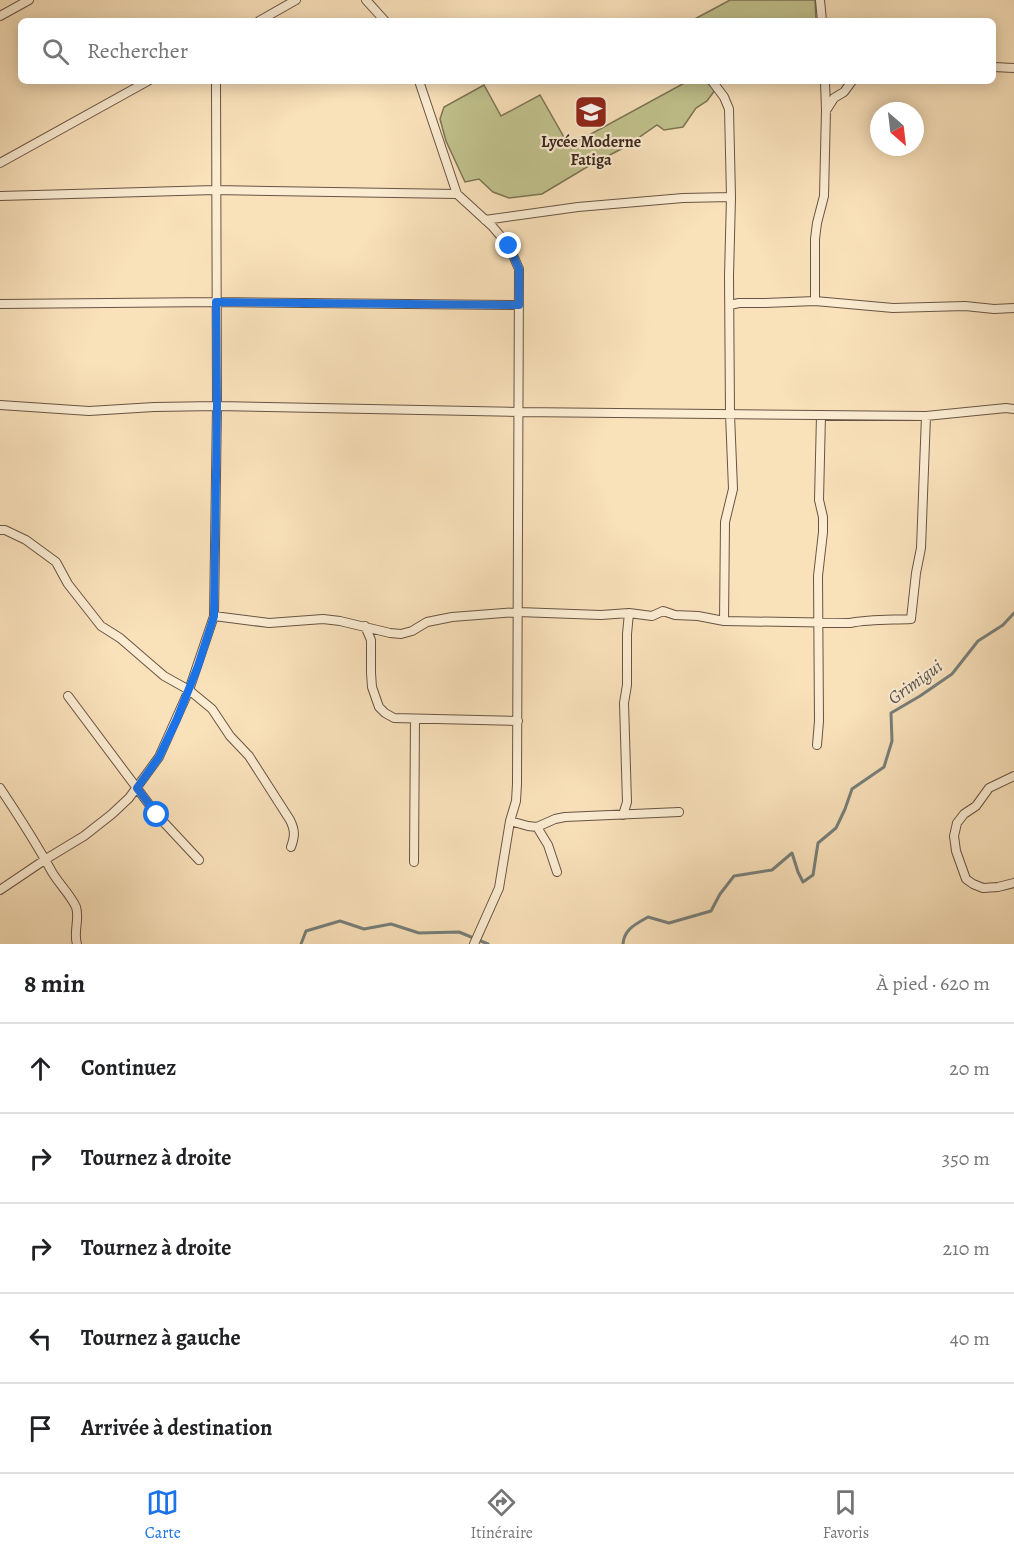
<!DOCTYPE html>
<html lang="fr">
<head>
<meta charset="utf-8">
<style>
	:root { --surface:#fff; --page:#f2f2f2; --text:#202124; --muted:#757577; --line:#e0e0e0; --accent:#1a73e8 }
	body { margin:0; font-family:Alegreya,serif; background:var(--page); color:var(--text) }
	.compass { position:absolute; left:870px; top:102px; width:54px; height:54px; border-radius:50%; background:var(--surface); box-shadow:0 3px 15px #0003; rotate:152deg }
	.stop { position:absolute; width:18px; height:18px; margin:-14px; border:4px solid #1a73e8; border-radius:50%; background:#fff }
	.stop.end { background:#1a73e8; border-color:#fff; box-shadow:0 2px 6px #0008 }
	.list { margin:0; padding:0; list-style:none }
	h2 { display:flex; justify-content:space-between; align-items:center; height:78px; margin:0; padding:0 24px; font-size:26px }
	h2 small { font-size:20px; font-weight:400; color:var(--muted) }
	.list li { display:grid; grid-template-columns:39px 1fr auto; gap:18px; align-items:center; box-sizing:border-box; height:90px; padding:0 24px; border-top:2px solid var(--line) }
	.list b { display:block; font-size:22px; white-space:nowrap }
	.list em { font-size:20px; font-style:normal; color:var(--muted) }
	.icon { flex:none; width:33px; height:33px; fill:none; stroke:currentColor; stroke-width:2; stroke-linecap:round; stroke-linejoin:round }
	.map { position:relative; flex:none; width:1014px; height:944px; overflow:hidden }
	.search { position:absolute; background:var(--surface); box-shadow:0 3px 15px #0003; left:18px; right:18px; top:18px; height:66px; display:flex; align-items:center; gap:15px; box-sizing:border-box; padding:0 21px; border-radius:9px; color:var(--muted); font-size:22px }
	.sheet { height:528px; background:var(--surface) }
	nav { display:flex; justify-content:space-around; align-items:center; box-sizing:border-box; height:84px; border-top:2px solid var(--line); background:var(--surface); font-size:16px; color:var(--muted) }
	nav a { display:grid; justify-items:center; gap:3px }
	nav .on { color:var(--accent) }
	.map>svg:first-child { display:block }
	.green { fill:#c1c28d; stroke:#7d7455; stroke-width:1.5 }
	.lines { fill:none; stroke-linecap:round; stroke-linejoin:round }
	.stream { stroke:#777f7b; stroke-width:3 }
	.minor-casing { stroke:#695444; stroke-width:10 }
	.minor { stroke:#fbecd2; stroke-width:8 }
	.route { stroke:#1a73e8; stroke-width:8 }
	.labels { text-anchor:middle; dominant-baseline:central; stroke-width:4.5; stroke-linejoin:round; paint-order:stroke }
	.poi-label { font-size:16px; font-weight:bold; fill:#39251d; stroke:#fbecd2 }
	.water-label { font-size:18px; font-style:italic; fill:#58524c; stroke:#fbecd2 }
</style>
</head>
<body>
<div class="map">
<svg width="1014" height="944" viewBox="0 0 1014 944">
	<rect width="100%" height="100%" fill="#f9e1ba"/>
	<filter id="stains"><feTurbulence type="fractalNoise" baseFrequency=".00333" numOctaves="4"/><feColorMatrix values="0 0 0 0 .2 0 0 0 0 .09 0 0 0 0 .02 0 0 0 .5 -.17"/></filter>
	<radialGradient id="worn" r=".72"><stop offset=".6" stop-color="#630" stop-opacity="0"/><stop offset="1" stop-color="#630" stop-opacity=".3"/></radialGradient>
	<path class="green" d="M730,0H815L816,21H691Z
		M688,81H705L715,90L707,101L696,108L683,127L664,130L657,125L625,147L587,167L542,194L509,198L493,192L479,179L465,182L446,141L440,119L444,107L484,85L501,116L540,95L569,146Z"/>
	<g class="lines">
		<path class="stream" d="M301,944L306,931L340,921L364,929L391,924L419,933L459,932L488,944
			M623,944C624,929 636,924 648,917L669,923L711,911L720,894L734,876L772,870L792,853L798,872L803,882L813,875L818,843L836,828L845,809L852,789L884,767L892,741L891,713L920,696L952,674L978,641L1003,625L1014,613"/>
		<g class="minor-casing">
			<path id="minor" d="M366,0L385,21
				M820,0L822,21
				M0,16L29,0
				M259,21L296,0
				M993,67L1014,68
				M419,81L457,194L492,226L509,246L519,269L517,784L516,801L510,821L528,826L537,827L555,819L565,817L679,812
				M712,81L724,97L729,109L731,197L729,276L730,414L733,489L725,522L724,621
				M827,109L834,98L844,92L852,81
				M0,163L148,81
				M0,196L215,190L457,194
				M485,220L578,207L683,198L731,197
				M815,301V239L817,223L824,196L826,110L825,81
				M0,304L216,302L519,305
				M730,305L739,303H765L815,301L893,308L965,306L994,309L1014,308
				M0,405L89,411L154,407L217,406L519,412L926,416L1006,408L1014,409
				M0,530H5L26,540L56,562L68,584L101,626L120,638L164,676L189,690L212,709L230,736L249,756L290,820C295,830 295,836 291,847
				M214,616L269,623L323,619L340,621L390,633L401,634L412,631L427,622L452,617L518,612L601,615L629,613L652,616L663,611L675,615L698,616L724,621L850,623C870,619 890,620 911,619L916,573L921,548L926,416
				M365,626L371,640V673L372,687L379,707L385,713L394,718L518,721
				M68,696L157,815L199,860
				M817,745L819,721L818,576L823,532V517L819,500L821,415
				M1014,776L989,788L976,806L964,814L957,823L954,836L956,851L966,879L973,884L983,888L998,887L1014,883
				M0,788C18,815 36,843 52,872C59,884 70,894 76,907C80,919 73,932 77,944
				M623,815L627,802L624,703L627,685V634L629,613
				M537,827L548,845L557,872
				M414,862L415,719
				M0,890L46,859L84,836L112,814L129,798L159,757L189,690L214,616L217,406L216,81
				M474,944L499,888L510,821"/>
		</g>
		<use href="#minor" class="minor"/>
	</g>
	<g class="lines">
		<path class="route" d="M157,815L137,788L159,757L177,719L198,666L214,616L217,406L216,302L519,305V269L509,246"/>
	</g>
	<defs>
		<g id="school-square" transform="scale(1.725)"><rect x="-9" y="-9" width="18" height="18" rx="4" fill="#8f2418" stroke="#fbecd2"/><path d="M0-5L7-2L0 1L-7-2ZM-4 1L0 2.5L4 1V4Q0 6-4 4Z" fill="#fff"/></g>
	</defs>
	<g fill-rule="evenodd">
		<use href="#school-square" x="591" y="112"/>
	</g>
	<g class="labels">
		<g class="poi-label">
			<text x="591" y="142">Lycée Moderne<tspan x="591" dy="18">Fatiga</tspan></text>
		</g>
		<g class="water-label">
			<text transform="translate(915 682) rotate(-36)">Grimigui</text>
		</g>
	</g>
	<rect width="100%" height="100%" filter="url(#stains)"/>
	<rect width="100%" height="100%" fill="url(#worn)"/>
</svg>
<svg class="compass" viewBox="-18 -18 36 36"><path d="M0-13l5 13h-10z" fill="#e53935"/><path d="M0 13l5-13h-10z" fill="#757577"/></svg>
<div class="stop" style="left:157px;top:815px"></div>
<div class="stop end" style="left:509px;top:246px"></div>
<div class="search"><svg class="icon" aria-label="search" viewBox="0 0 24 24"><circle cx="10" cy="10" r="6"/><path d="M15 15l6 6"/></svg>Rechercher</div>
</div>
<section class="sheet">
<h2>8 min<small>À pied · 620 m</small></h2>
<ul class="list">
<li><svg class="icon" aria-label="ahead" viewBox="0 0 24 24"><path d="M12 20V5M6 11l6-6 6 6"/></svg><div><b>Continuez</b></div><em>20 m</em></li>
<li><svg class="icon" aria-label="right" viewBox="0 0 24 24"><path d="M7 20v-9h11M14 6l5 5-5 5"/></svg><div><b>Tournez à droite</b></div><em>350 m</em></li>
<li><svg class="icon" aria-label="right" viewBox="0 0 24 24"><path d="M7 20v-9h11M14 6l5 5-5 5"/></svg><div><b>Tournez à droite</b></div><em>210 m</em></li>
<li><svg class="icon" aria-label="left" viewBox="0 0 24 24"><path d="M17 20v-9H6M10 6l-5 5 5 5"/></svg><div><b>Tournez à gauche</b></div><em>40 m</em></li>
<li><svg class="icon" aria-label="arrive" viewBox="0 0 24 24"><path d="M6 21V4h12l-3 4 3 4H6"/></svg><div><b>Arrivée à destination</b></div></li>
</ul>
</section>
<nav>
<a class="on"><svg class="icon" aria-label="map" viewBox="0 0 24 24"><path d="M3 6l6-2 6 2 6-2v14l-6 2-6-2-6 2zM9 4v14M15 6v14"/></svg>Carte</a>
<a><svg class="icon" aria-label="directions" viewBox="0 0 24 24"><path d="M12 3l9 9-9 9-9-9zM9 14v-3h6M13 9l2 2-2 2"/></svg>Itinéraire</a>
<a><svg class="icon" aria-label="saved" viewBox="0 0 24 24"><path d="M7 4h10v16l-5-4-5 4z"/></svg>Favoris</a>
</nav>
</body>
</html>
